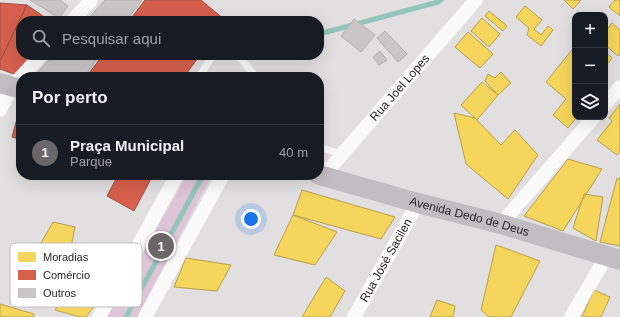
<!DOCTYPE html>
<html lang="pt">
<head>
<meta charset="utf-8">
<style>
	:root { --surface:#171b24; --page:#242831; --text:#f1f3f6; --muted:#9ea1a6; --line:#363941; --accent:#696768 }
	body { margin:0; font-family:Arial,sans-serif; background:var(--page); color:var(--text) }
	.controls { position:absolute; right:12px; top:12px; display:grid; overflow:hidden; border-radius:8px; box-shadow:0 4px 16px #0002 }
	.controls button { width:36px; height:36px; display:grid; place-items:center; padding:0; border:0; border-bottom:1px solid var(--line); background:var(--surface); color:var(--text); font:20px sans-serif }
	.you { position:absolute; left:251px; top:219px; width:14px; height:14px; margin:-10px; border:3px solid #fff; border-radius:50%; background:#1a73e8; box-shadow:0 0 0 6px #1a73e833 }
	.badge { display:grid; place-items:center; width:26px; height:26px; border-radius:50%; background:var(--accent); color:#fff; font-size:13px; font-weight:700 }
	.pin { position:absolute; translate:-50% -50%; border:2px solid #fff; box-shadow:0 1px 4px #0006 }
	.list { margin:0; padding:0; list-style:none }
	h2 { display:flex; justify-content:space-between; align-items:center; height:52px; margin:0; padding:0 16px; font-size:17px }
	h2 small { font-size:13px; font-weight:400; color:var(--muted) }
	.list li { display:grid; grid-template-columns:26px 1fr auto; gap:12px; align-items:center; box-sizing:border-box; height:56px; padding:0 16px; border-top:1px solid var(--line) }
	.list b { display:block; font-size:15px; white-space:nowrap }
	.list p { margin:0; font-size:13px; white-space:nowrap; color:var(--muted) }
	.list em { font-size:13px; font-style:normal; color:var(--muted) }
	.icon { flex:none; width:22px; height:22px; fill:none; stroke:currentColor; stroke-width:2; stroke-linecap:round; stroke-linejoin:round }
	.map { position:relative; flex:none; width:620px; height:317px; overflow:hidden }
	.search { position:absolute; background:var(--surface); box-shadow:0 4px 16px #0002; left:16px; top:16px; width:308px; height:44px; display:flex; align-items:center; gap:10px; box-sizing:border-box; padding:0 14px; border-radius:16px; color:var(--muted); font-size:15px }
	.panel { position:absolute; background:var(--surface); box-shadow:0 4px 16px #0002; left:16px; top:72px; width:308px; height:108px; border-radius:16px }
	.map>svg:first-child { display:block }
	.green { fill:#ddc4d6 }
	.homes { fill:#f6d55c; stroke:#b8a04c }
	.shops { fill:#d6604d; stroke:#a24f42 }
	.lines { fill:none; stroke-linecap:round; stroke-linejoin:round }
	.stream { stroke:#93c5ba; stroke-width:5 }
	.building { fill:#c8c6c7; stroke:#b0aeaf }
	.lane { stroke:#fafafa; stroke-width:7 }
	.street { stroke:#fafafa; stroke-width:14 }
	.secondary { stroke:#c0bec0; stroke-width:20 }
	.labels { text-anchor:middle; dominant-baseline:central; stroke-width:4; stroke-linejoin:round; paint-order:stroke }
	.street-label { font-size:12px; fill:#282627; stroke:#fff }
	.key { fill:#fff; stroke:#bebebe; stroke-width:1 }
	.key-label { font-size:11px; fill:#282627 }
</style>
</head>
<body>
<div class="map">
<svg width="620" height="317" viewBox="0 0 620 317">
	<rect width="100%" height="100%" fill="#e1dfe0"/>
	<path class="green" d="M187,175H212L137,317H107Z"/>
	<path class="homes" d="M564,0H581L573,9Z
		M615,0H620V16L609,7Z
		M525,6L542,20L534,29L541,35L548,26L553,30L541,46L527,35L529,28L516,17Z
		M489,11L507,26L503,31L485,16Z
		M482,18L500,34L489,47L471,31Z
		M612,23L620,30V53L618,56L605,45V32Z
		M468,32L493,54L480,68L455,47Z
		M575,46V117H577L568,128L553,115L566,99L546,82Z
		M605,52L612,58L605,67Z
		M501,72L511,83L498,95L485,81L488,74L495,78Z
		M482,82L498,95L477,120L461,105Z
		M620,104V151L617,155L597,140L612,121L609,118Z
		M454,113L475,118L501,145L515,130L538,155L508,199L466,164Z
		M568,159L602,169L563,231L524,216Z
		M617,178L620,179V246L600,242Z
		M302,190L395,217L381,239L293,215Z
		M584,194L603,197L596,241L573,228Z
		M293,215L337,232L315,265L274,255Z
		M53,222L75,227L70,252L41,243Z
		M496,245L540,261L511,317H489L481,310Z
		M186,258L231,265L217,291L174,287Z
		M326,277L345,291L330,317H302Z
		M594,290L610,297L601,317H582Z
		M68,292L95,305L86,317H80L55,310Z
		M437,300L455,306L453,317H430Z
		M0,304L34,314L33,317H0Z"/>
	<path class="shops" d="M145,0H201L225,20L129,21Z
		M0,3L27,5L0,61Z
		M27,5L50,21H21V55H37L17,75L0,69V61Z
		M103,55H200L184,77H86Z
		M19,111H21V140L12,137Z
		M118,175H153L134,211L107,196Z"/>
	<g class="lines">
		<path class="stream" d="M319,34L438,2L441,0
			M126,317L203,175"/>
	</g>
	<path class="building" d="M30,0H60L68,6L59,18Z
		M105,0H142L126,21H86Z
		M354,19L375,35L361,52L341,36Z
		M385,31L407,54L398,62L377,38Z
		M380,51L387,60L379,65L373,57Z
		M54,55H100L84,77H33Z"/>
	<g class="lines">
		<path class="lane" d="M238,55L256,77
			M199,77L213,55
			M319,147L341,154"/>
		<g class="street">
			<path d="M72,21L91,0"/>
			<path d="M21,77L41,55"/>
			<path d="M605,104L620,87"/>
			<path d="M0,110L12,87L21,77"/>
			<path id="s1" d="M323,176L476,0"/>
			<path d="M501,224L594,117"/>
			<path d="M99,317L177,175"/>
			<path d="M145,317L223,175"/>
			<path id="s2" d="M354,317L418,203"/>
			<path d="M571,317L606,257"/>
		</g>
		<g class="secondary">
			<path d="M0,83L21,89"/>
			<path id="s3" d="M319,175L418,203L501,224L620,260"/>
		</g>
	</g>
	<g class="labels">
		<g class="street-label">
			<text stroke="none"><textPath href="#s1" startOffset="117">Rua Joel Lopes</textPath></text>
			<text stroke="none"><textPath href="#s3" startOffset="156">Avenida Dedo de Deus</textPath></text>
			<text stroke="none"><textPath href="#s2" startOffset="65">Rua José Sacilen</textPath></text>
		</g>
	</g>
	<rect x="10" y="243" width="132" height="64" rx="6" class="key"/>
	<rect x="18" y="252" width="18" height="10" fill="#f6d55c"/>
	<rect x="18" y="270" width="18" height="10" fill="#d6604d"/>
	<rect x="18" y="288" width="18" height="10" fill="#c8c6c7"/>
	<g class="key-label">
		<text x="43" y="261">Moradias</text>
		<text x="43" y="279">Comércio</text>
		<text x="43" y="297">Outros</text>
	</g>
</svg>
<div class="controls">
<button>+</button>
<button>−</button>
<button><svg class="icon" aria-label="layers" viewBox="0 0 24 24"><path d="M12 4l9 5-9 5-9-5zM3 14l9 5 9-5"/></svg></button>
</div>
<div class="you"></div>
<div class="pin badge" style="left:161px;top:246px">1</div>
<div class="search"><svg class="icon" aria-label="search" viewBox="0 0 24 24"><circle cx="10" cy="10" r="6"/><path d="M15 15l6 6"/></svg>Pesquisar aqui</div>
<section class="panel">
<h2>Por perto<small></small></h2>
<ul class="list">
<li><span class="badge">1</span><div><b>Praça Municipal</b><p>Parque</p></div><em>40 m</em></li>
</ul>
</section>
</div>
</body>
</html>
